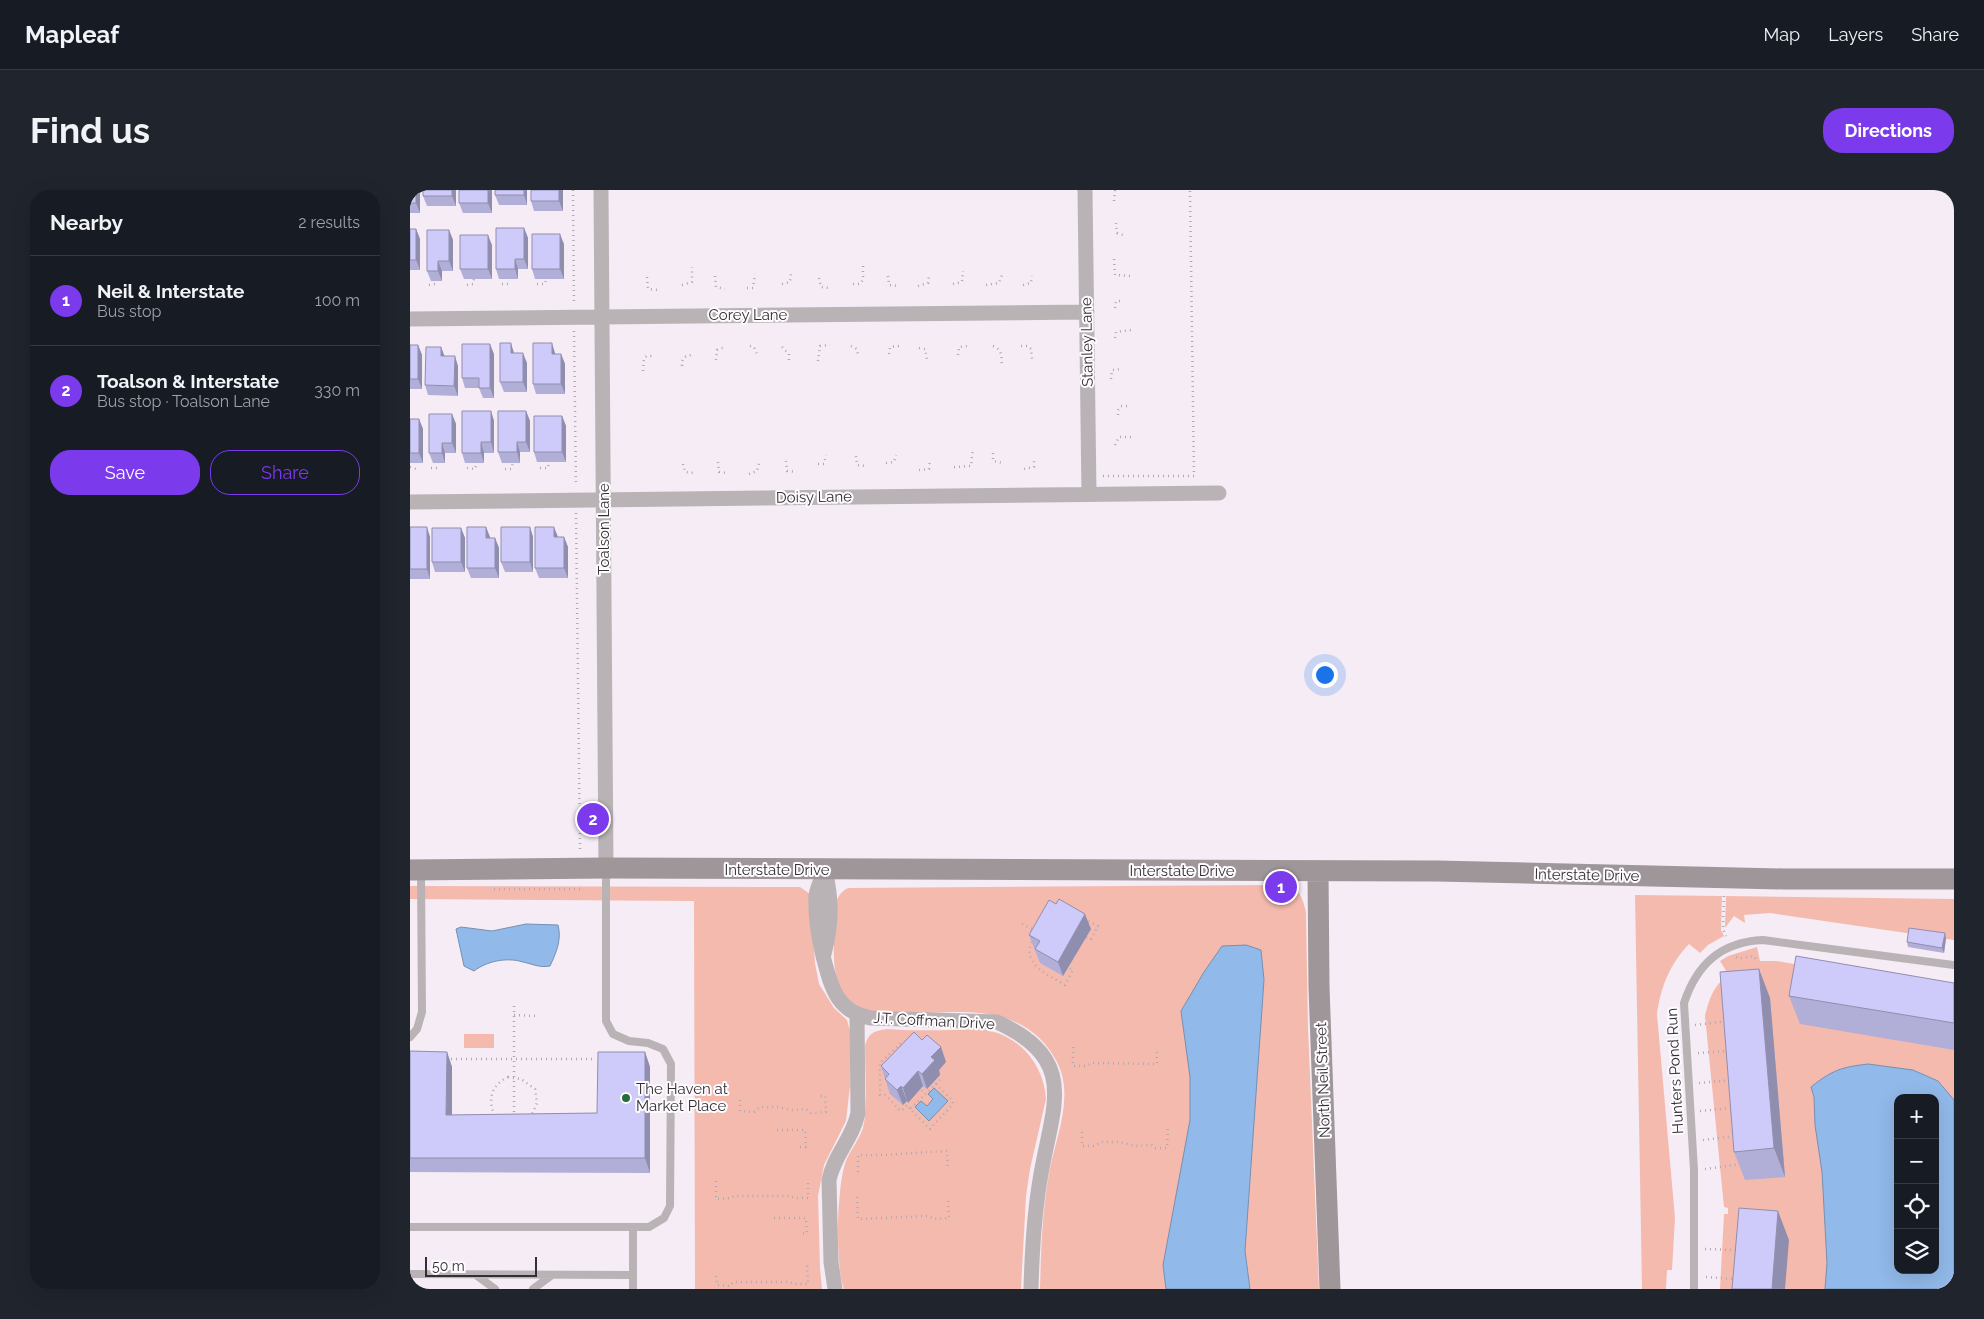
<!DOCTYPE html>
<html lang="en">
<head>
<meta charset="utf-8">
<style>
	:root { --surface:#171b24; --page:#20242c; --text:#f1f3f6; --muted:#9ea1a6; --line:#363941; --accent:#7c3aed }
	body { margin:0; font-family:Raleway,sans-serif; background:var(--page); color:var(--text) }
	.controls { position:absolute; right:15px; bottom:15px; display:grid; overflow:hidden; border-radius:10px; box-shadow:0 5px 20px #0002 }
	.controls button { width:45px; height:45px; display:grid; place-items:center; padding:0; border:0; border-bottom:1px solid var(--line); background:var(--surface); color:var(--text); font:25px sans-serif }
	.scale { position:absolute; left:15px; bottom:12px; width:112px; box-sizing:border-box; padding-left:5px; border:2px solid #333033; border-top:0; font-size:14px; line-height:18px; white-space:nowrap; color:#333033; -webkit-text-stroke:4px #fefcfe; paint-order:stroke }
	.you { position:absolute; left:914px; top:484px; width:18px; height:18px; margin:-12px; border:4px solid #fff; border-radius:50%; background:#1a73e8; box-shadow:0 0 0 8px #1a73e833 }
	.badge { display:grid; place-items:center; width:32px; height:32px; border-radius:50%; background:var(--accent); color:#fff; font-size:16px; font-weight:700 }
	.pin { position:absolute; translate:-50% -50%; border:2px solid #fff; box-shadow:0 1px 5px #0006 }
	.list { margin:0; padding:0; list-style:none }
	h2 { display:flex; justify-content:space-between; align-items:center; height:65px; margin:0; padding:0 20px; font-size:21px }
	h2 small { font-size:16px; font-weight:400; color:var(--muted) }
	.list li { display:grid; grid-template-columns:32px 1fr auto; gap:15px; align-items:center; box-sizing:border-box; height:90px; padding:0 20px; border-top:1px solid var(--line) }
	.list b { display:block; font-size:19px; white-space:nowrap }
	.list p { margin:0; font-size:16px; white-space:nowrap; color:var(--muted) }
	.list em { font-size:16px; font-style:normal; color:var(--muted) }
	.actions { display:flex; gap:10px; padding:15px 20px }
	.actions a { flex:1; padding:11px 0; border:1px solid var(--accent); border-radius:20px; text-align:center; font-size:18px; color:var(--accent) }
	.actions .main { background:var(--accent); color:#fff }
	.icon { flex:none; width:28px; height:28px; fill:none; stroke:currentColor; stroke-width:2; stroke-linecap:round; stroke-linejoin:round }
	.map { position:relative; flex:none; width:1544px; height:1099px; overflow:hidden; border-radius:20px }
	header { display:flex; align-items:center; gap:30px; box-sizing:border-box; height:70px; padding:0 25px; background:var(--surface); border-bottom:1px solid var(--line) }
	header strong { font-size:24px }
	nav { display:flex; gap:28px; margin-inline-start:auto; font-size:18px }
	.intro { display:flex; align-items:center; justify-content:space-between; box-sizing:border-box; height:120px; padding:0 30px }
	h1 { margin:0; font-size:35px }
	.button { padding:12px 22px; border-radius:20px; background:var(--accent); color:#fff; font-size:18px; font-weight:700 }
	main { display:flex; gap:30px; padding:0 30px }
	aside { flex:1; background:var(--surface); border-radius:20px; box-shadow:0 5px 20px #0002 }
	.map>svg:first-child { display:block }
	.green { fill:#f5baae; fill-rule:evenodd }
	.water { fill:#91b9e9; stroke:#7590b2; fill-rule:evenodd }
	.lines { fill:none; stroke-linecap:round; stroke-linejoin:round }
	.path { stroke:#b0a9b1; stroke-width:2.5; stroke-dasharray:1 4; stroke-linecap:butt }
	.lane { stroke:#b9b3b5; stroke-width:8 }
	.street { stroke:#b9b3b5; stroke-width:15 }
	.secondary { stroke:#9e9698; stroke-width:21 }
	.wall { fill:#b1afd7 }
	.shaded-wall { fill:#908eaf }
	.building { fill:#cecbfa; stroke:#908eaf }
	.poi-dot { fill:#246c39; stroke:#fefcfe; stroke-width:2 }
	.labels { text-anchor:middle; dominant-baseline:central; stroke-width:4; stroke-linejoin:round; paint-order:stroke }
	.street-label { font-size:15px; fill:#333033; stroke:#fefcfe }
	.poi-label { font-size:15px; fill:#333033; stroke:#fefcfe; text-anchor:start }
</style>
</head>
<body>
<header>
<strong>Mapleaf</strong>
<nav><a>Map</a><a>Layers</a><a>Share</a></nav>
</header>
<div class="intro"><h1>Find us</h1><a class="button">Directions</a></div>
<main>
<aside>
<h2>Nearby<small>2 results</small></h2>
<ul class="list">
<li><span class="badge">1</span><div><b>Neil &amp; Interstate</b><p>Bus stop</p></div><em>100 m</em></li>
<li><span class="badge">2</span><div><b>Toalson &amp; Interstate</b><p>Bus stop · Toalson Lane</p></div><em>330 m</em></li>
</ul>
<div class="actions"><a class="main">Save</a><a>Share</a></div>
</aside>
<div class="map">
<svg width="1544" height="1099" viewBox="0 0 1544 1099">
	<rect width="100%" height="100%" fill="#f5ecf6"/>
	<path class="green" d="M870,695C889,697 892,705 896,722L898,838L909,1099H630C631,1062 632,1026 638,990C643,952 666,909 647,872C595,774 461,863 430,797C422,779 424,760 424,741C425,724 422,706 438,698Z
		M0,696L390,697L400,704L405,773L409,794L424,818L437,830L440,841V896L436,931L414,975L408,1006L410,1078L412,1099H285L284,711L0,709Z
		M1225,705L1312,706L1311,740L1314,746L1298,755L1290,763L1279,754C1260,774 1251,796 1247,824L1265,1028L1262,1080H1257L1256,1099H1232Z
		M1316,706L1544,709V750L1360,723L1334,725L1335,733L1324,726L1315,738Z
		M1347,757L1350,771H1366L1544,801V1099H1310L1314,1024H1318V1018L1314,1017L1295,826C1300,806 1303,798 1318,784L1310,771L1318,766ZM1488,908H1525V1080H1488Z
		M477,839C500,841 522,840 545,840C555,840 566,838 576,840C610,846 634,875 636,909L620,979L616,1006L611,1099H434C425,1076 427,998 435,974C439,960 452,948 454,933C458,908 455,881 455,856C458,843 464,841 477,839Z
		M54,844H84V858H54Z"/>
	<path class="water" d="M116,734L148,735C152,750 146,763 140,776C129,778 123,774 113,772C97,767 77,771 64,781L54,776L46,739L51,737L82,741Z
		M836,755L851,760L854,790L835,1061L840,1099H756L753,1075L780,930V887L771,821L794,782L812,756Z
		M1458,874L1503,880L1528,891L1544,910V1099H1415L1417,1073L1412,982L1405,935L1404,907L1401,897C1422,880 1432,877 1458,874ZM1488,908H1525V1080H1488Z
		M524,898L538,911L519,931L505,917L511,911L517,916L523,909L518,904Z"/>
	<g class="lines">
		<path class="path" d="M163,0L164,113
			M704,11L705,0
			M706,33L707,43L713,45
			M704,69L705,85L722,86
			M305,86L306,97L315,99
			M478,86L479,95L489,96
			M237,87L238,99L248,100
			M409,88L411,97L419,98
			M92,94H99L100,91
			M127,94H135L136,90
			M372,94L380,92L381,84
			M443,94H450L453,90V75
			M543,94L552,92L553,81
			M19,95L25,94V91
			M57,95L63,94L64,89
			M272,95L282,92V77
			M576,95L589,93L592,85
			M613,95L621,93L622,86
			M508,96L518,93L519,86
			M337,98H343L345,84
			M705,118L706,111H711
			M164,141L166,296
			M705,148L706,142L721,140
			M340,156L344,157L347,164
			M441,156L447,159L448,166
			M583,156C593,160 591,166 592,176
			M611,156H618L621,159L622,169
			M372,157L379,164V171
			M509,158L515,159L517,170
			M479,164L480,157L490,156
			M548,165L549,157L558,156
			M306,170L307,160L315,157
			M408,171L410,156L420,155
			M272,176C272,168 274,166 282,165
			M233,181L234,168L237,166H245
			M701,189L702,180L713,179
			M708,225V220L711,216H718
			M705,255L709,247H722
			M583,263V271L593,273
			M446,266L447,275L455,276
			M376,271L377,281L387,282
			M308,272L309,282L317,283
			M476,273L484,272L486,265
			M273,274L275,282L284,283
			M408,274H414L416,265
			M0,277L6,279
			M544,277L561,276L563,258
			M21,278H27V274
			M57,278L65,279L67,273
			M130,278H138L139,272
			M95,279H101L103,273
			M614,279L624,277V269
			M509,280L519,279L520,270
			M339,284L347,281L349,273
			M693,286H784L780,0
			M166,323L170,660
			M84,699H171L170,696
			M1314,706L1313,739L1316,746
			M612,734L624,740
			M676,747L681,749L688,736L676,730
			M622,752C611,774 640,786 655,795L663,780L659,778
			M1326,767C1333,770 1338,765 1345,767L1346,771
			M104,825L127,826
			M1285,835L1317,831
			M495,852H492L470,873V905H475L491,921L497,915L500,919
			M663,857V876H677L681,873L747,874V861
			M1288,863L1317,861
			M36,869H182
			M98,887L111,889L125,899L127,913L120,929H86C77,911 80,896 98,887Z
			M1289,893L1321,890
			M526,894L542,910L543,914L520,939L500,919L526,894L530,890
			M512,900L515,904
			M330,910V921L344,922L350,917H368L382,920L396,919L401,923L416,922L415,906H409
			M1290,921L1322,918
			M104,927V813
			M367,940H395L396,957H389
			M672,942V956H685L691,952H709L725,956L742,955L745,958H757L758,936
			M1293,950L1325,946
			M1295,979L1332,974
			M448,982V965C478,966 507,962 537,961L538,979
			M306,991V1009L321,1008L324,1006H380L385,1008H398V990
			M447,1007L448,1029L518,1026L524,1029L539,1028L538,1010
			M364,1028H396L397,1043H393
			M1295,1059L1327,1060
			M306,1086L307,1095L320,1096L323,1092H379L384,1094H398L397,1075
			M1296,1087L1325,1089"/>
		<path class="lane" d="M0,847L7,839L12,822L11,682
			M0,1037H239L254,1028L260,1016L261,874L253,859L238,853L219,851L203,844L196,831V680
			M223,1037V1099
			M0,1084L223,1085
			M66,1085L85,1099
			M123,1099L142,1085
			M1284,1099V980L1274,813C1287,774 1311,752 1353,750L1544,775"/>
		<path class="street" d="M191,0L196,678
			M675,0L679,304
			M0,129L677,122
			M0,312L809,303
			M415,680C412,688 407,697 406,706C405,728 408,745 413,766C421,796 426,822 461,828L587,832C669,870 643,914 631,984C624,1023 622,1060 621,1099
			M414,764C422,734 422,710 415,680
			M425,1099L421,1072L419,990C424,965 443,948 448,923L447,826"/>
		<path class="secondary" d="M0,680L196,678L1027,681L1374,689H1544
			M908,681L909,797L920,1099"/>
	</g>
	<path class="wall" d="M0,0H10V23H0Z
		M46,0V16H17L13,6Z
		M82,0V23H53L49,13Z
		M117,0V15H89L85,5Z
		M153,0V21H124L121,11Z
		M114,38L118,48V79H108V89H89L86,79Z
		M0,39H6L10,49V80H0V90Z
		M39,40L43,50V81H32V91H21L17,81Z
		M154,54V89H125L122,79Z
		M82,55V89H54L50,79Z
		M0,155H8L12,165V199H0Z
		M31,157L34,166L48,176V206L18,205L15,195Z
		M104,163L117,173V202H94L90,192Z
		M84,164V208H73L69,198H55L52,188Z
		M145,164H151L155,174V204H126L123,194Z
		M81,221L84,231V263H74V273H55L52,263Z
		M116,221L120,231V262H110V273H92L88,262Z
		M42,224L46,234V263H35V273H23L19,263Z
		M152,226L156,236V272H127L124,262Z
		M0,229H9L13,239V273H0Z
		M0,337L20,347V389H0Z
		M76,337L80,348H85L89,358V388H61L57,378Z
		M120,337L123,347V382H95L91,372Z
		M51,338L55,348V382H25L22,372Z
		M154,347L158,357V388H129L125,378Z
		M681,739L653,786L630,773L619,745Z
		M1536,748L1534,763L1498,757L1497,752Z
		M1349,779L1360,808L1375,987L1335,990L1324,962Z
		M1544,793V860L1390,834L1379,806Z
		M531,857L536,872L529,880L530,885L517,899L513,896L498,913L497,911L493,915L480,904L471,876Z
		M0,861L37,862L42,877V925L187,923L235,862L240,877V983L0,982Z"/>
	<path class="shaded-wall" d="M6,0H10V23L6,13Z
		M42,0H46V16L42,6Z
		M78,0H82V23L78,13Z
		M114,0H117V15L114,5Z
		M149,0H153V21L149,11Z
		M114,38L118,48V79L114,69Z
		M6,39L10,49V80L6,70Z
		M39,40L43,50V81L39,71Z
		M150,44L154,54V89L150,79Z
		M78,45L82,55V89L78,79Z
		M105,69L108,79V89L105,79Z
		M28,71L32,81V91L28,81Z
		M101,153L104,163H101Z
		M142,153L145,163V174L142,164Z
		M80,154L84,164V208L80,198Z
		M8,155L12,165V199L8,189Z
		M31,157L35,167L31,166Z
		M113,163L117,173V202L113,192Z
		M151,164L155,174V204L151,194Z
		M45,166L48,176V206L44,196Z
		M81,221L84,231V263L81,252Z
		M116,221L120,231V262L116,252Z
		M42,224L46,234V263L42,253Z
		M152,226L156,236V272L152,262Z
		M9,229L13,239V273L9,263Z
		M71,252L74,263V273L71,263Z
		M107,252L110,262V273L107,262Z
		M32,253L35,263V273L32,263Z
		M17,337L20,347V389L17,379Z
		M76,337L80,347V358L76,348Z
		M120,337L123,347V382L120,372Z
		M144,337L148,347H144Z
		M51,338L55,348V382L51,372Z
		M154,347L158,357V388L154,378Z
		M85,348L89,358V388L85,378Z
		M675,724L681,739L653,786L648,772Z
		M1535,743L1536,748L1534,763L1532,758Z
		M1349,779L1360,808L1375,987L1364,958Z
		M531,857L536,872L529,880L530,885L517,899L512,884L521,867Z
		M37,862L42,877V940L36,925Z
		M235,862L240,877V983L235,968Z
		M508,881L513,896L498,913L493,898Z
		M491,896L497,911L493,915L487,900Z
		M1368,1021L1379,1050L1375,1099H1362Z"/>
	<path class="building" d="M0,0H6V13H0Z
		M13,0H42V6H13Z
		M49,0H78V13H49Z
		M85,0H114V5H85Z
		M121,0H149V11H121Z
		M86,38H114V69H105V79H86Z
		M0,39H6V70H0Z
		M17,40H39V71H28V81H17Z
		M122,44H150V79H122Z
		M50,45H78V79H50Z
		M90,153H101V163H113V192H90Z
		M123,153H142V164H151V194H123Z
		M52,154H80V198H69V188H52Z
		M0,155H8V189H0Z
		M16,157H31V166H45L44,196L15,195Z
		M52,221H81V252H71V263H52Z
		M88,221H116V252H107V262H88Z
		M19,224H42V253H32V263H19Z
		M124,226H152V262H124Z
		M0,229H9V263H0Z
		M0,337H17V379H0Z
		M57,337H76V348H85V378H57Z
		M91,337H120V372H91Z
		M125,337H144V347H154V378H125Z
		M22,338H51V372H22Z
		M649,709L675,724L648,772L625,759L630,751L619,745L639,710L646,714Z
		M1499,738L1535,743L1532,758L1497,752Z
		M1386,766L1544,793V833L1379,806Z
		M1349,779L1364,958L1324,962L1310,782Z
		M504,842L512,850L517,845L531,857L521,867L525,870L512,884L508,881L493,898L491,896L487,900L475,889L479,884L471,876Z
		M0,861L37,862L36,925L187,923L188,862H235V968H0Z
		M1329,1018L1368,1021L1362,1099H1322Z"/>
	<circle class="poi-dot" cx="216" cy="908" r="5"/>
	<g class="labels">
		<g class="street-label">
			<text x="338" y="125">Corey Lane</text>
			<text transform="translate(677 152) rotate(-91)">Stanley Lane</text>
			<text transform="translate(404 307) rotate(-1)">Doisy Lane</text>
			<text transform="translate(194 339) rotate(-90)">Toalson Lane</text>
			<text x="367" y="680">Interstate Drive</text>
			<text x="772" y="681">Interstate Drive</text>
			<text transform="translate(1177 685) rotate(1)">Interstate Drive</text>
			<text transform="translate(524 831) rotate(3)">J.T. Coffman Drive</text>
			<text transform="translate(1265 881) rotate(-93)">Hunters Pond Run</text>
			<text transform="translate(913 890) rotate(-92)">North Neil Street</text>
		</g>
		<g class="poi-label">
			<text x="226" y="899">The Haven at<tspan x="226" dy="17">Market Place</tspan></text>
		</g>
	</g>
</svg>
<div class="controls">
<button>+</button>
<button>−</button>
<button><svg class="icon" aria-label="locate" viewBox="0 0 24 24"><circle cx="12" cy="12" r="6"/><path d="M12 2v4M12 18v4M2 12h4M18 12h4"/></svg></button>
<button><svg class="icon" aria-label="layers" viewBox="0 0 24 24"><path d="M12 4l9 5-9 5-9-5zM3 14l9 5 9-5"/></svg></button>
</div>
<div class="scale">50 m</div>
<div class="you"></div>
<div class="pin badge" style="left:871px;top:697px">1</div>
<div class="pin badge" style="left:183px;top:629px">2</div>
</div>
</main>
</body>
</html>
